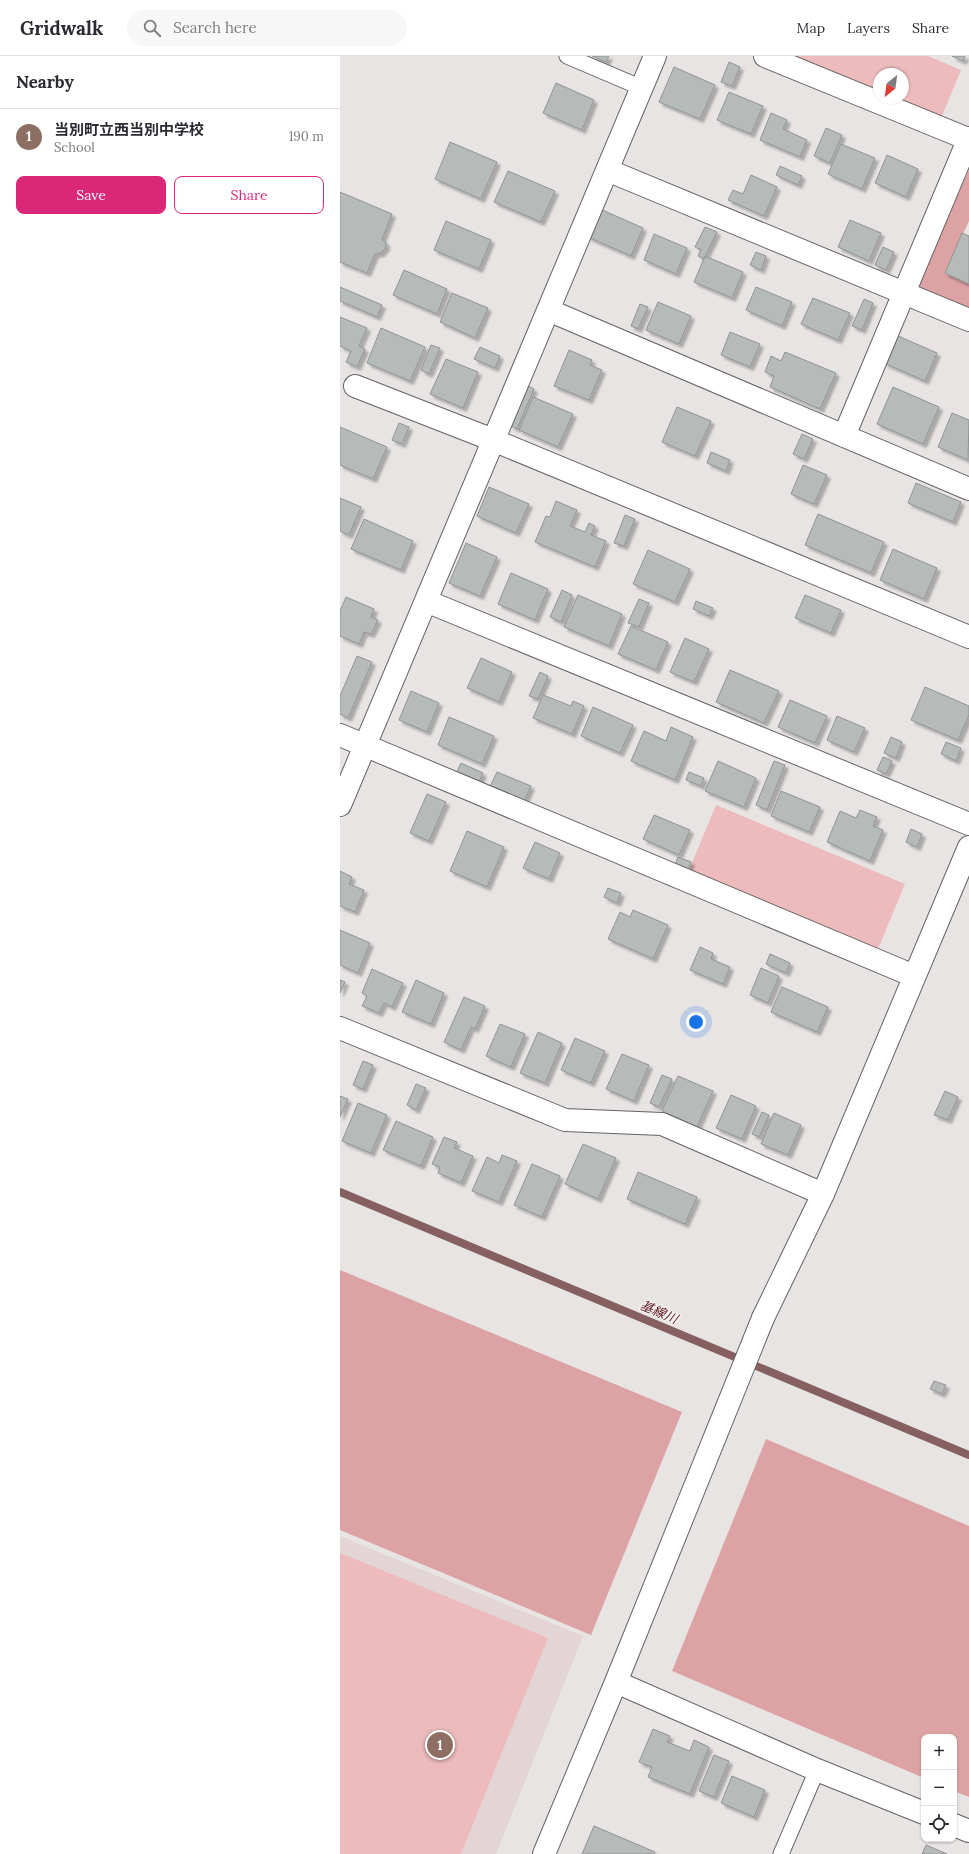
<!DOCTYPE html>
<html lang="en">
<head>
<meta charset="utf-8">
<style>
	:root { --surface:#fff; --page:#f7f7f7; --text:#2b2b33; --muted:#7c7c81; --line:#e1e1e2; --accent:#db2777 }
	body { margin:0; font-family:Lora,"Noto Sans JP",serif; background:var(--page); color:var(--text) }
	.controls { position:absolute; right:12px; bottom:12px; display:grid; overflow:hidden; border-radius:8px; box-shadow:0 1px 3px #0004 }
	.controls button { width:36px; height:36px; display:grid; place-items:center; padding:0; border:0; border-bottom:1px solid var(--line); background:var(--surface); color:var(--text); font:20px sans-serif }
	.compass { position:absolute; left:533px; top:12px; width:36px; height:36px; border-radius:50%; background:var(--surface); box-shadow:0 1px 3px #0004; rotate:209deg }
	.you { position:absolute; left:356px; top:966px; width:14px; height:14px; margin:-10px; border:3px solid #fff; border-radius:50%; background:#1a73e8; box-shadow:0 0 0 6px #1a73e833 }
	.badge { display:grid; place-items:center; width:26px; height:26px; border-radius:50%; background:var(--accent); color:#fff; font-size:13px; font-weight:700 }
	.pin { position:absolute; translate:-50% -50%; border:2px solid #fff; box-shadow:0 1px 4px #0006 }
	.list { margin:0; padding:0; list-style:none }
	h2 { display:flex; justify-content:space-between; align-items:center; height:52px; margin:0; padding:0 16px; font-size:17px }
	h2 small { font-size:13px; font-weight:400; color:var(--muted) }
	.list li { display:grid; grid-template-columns:26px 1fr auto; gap:12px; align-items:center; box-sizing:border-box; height:56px; padding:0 16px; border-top:1px solid var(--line) }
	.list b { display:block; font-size:15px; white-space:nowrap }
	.list p { margin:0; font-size:13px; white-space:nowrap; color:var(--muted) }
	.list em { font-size:13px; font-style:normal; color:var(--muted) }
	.actions { display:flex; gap:8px; padding:12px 16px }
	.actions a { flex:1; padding:9px 0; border:1px solid var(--accent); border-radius:8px; text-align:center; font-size:14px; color:var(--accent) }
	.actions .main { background:var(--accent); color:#fff }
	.icon { flex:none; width:22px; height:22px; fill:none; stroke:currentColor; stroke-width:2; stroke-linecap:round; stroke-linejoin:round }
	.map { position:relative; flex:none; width:629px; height:1798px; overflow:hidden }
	header { display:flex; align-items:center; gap:24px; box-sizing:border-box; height:56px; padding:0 20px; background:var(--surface); border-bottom:1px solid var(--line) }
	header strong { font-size:19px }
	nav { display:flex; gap:22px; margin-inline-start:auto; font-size:14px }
	.search { width:280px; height:36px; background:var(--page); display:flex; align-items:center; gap:10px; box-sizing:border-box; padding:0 14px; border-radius:22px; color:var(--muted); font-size:15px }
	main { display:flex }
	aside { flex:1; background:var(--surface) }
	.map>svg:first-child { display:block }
	.built { fill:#e3d5d5 }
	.green { fill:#edbbbc }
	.forest { fill:#dda3a4 }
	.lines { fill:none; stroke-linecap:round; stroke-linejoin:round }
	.stream { stroke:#865f60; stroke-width:8 }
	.building { fill:#b6bab9; stroke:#909493; filter:url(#shadow) }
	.lane-casing { stroke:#656262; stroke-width:17 }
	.street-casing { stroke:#656262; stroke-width:24 }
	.secondary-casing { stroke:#656262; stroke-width:24 }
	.lane { stroke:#fff; stroke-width:15 }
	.street { stroke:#fff; stroke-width:22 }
	.secondary { stroke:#fff; stroke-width:22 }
	.labels { text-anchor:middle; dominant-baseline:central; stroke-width:3; stroke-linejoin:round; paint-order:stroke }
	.water-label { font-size:13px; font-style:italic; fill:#5d1821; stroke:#f5f1f1 }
</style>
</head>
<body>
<header>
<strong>Gridwalk</strong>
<div class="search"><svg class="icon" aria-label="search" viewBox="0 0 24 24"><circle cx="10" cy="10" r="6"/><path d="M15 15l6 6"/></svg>Search here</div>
<nav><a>Map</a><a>Layers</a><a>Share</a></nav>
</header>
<main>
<aside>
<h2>Nearby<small></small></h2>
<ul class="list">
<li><span class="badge" style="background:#8d6e63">1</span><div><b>当別町立西当別中学校</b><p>School</p></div><em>190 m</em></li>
</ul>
<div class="actions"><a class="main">Save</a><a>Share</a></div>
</aside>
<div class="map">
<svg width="629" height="1798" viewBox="0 0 629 1798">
	<defs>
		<filter id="shadow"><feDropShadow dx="3.5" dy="3.5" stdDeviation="1" flood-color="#0004"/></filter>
	</defs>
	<rect width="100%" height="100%" fill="#e8e4e4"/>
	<path class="built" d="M0,1480L243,1580L156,1798H0Z"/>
	<path class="green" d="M456,0H588L621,14L602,60L559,42H563V18H539V34Z
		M376,749L565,828L538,893L349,814Z
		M0,1497L208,1582L121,1798H0Z"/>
	<path class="forest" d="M629,114V165L605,217L629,228V257L589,241L577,227Z
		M0,1214L342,1356L251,1579L0,1474Z
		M426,1383L629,1470V1741L614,1735V1681H584V1722L332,1615Z"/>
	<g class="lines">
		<path class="stream" d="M0,1136L629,1399"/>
	</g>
	<path class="building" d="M252,0H269L266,6Z
		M612,0H625L623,5Z
		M389,6L400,11L392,30L381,26Z
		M334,11L375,29L360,63L319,46Z
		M216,27L254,44L242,74L203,57Z
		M389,36L423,50L411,78L377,64Z
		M431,57L447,64L443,73L467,84L460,101L420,84Z
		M486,72L502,79L490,107L474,100Z
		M110,86L157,106L141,143L95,123Z
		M501,88L535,102L522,133L488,118Z
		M547,99L578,113L566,141L535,127Z
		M440,110L462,120L458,129L436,119Z
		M168,115L215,135L201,166L154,146Z
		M411,119L437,131L424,160L388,144L393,134L403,138Z
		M0,136L52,158L42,183L46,187V191L41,197L35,198L27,217L0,206Z
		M260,153L303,172L291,200L248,181Z
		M510,164L541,177L529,205L498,191Z
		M106,165L151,184L139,213L94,194Z
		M365,171L377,176L364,203L358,200L361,194L355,191Z
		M622,177L629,180V228L605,217Z
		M314,178L347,192L336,218L304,204Z
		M543,191L554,196L546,214L535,209Z
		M416,196L426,200L421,214L410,209Z
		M365,200L403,216L392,242L354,226Z
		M64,214L107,233L97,258L53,239Z
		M0,231L42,249L37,261L0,245Z
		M416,231L452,246L442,270L406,254Z
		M112,237L148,252L135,282L100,266Z
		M473,242L510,257L498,284L461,268Z
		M524,243L533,247L522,274L512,270Z
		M318,246L351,260L339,288L306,274Z
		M300,248L308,251L298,273L291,270Z
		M0,261L27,272L19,290L25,293L17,311L6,306L11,295L0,290Z
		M41,272L85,291L70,325L27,307Z
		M390,276L420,288L410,311L381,299Z
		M556,279L597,297L585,325L544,307Z
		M91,289L100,292L89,318L81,314Z
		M140,291L160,300L155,312L134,303Z
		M229,294L252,304L250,309L262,314L249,344L214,330Z
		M445,296L496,317L480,353L430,331L434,320L425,316L431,300L441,305Z
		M106,303L138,316L123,352L90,338Z
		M188,330L194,333L177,373L171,370Z
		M553,331L599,351L583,388L537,368Z
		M193,341L233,358L218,391L179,374Z
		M337,351L371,365L355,400L322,386Z
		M612,357L629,364L628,404L598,391Z
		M59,367L69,371L62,388L52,384Z
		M0,371L47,391L33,423L0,409Z
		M462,378L473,383L464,403L453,398Z
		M371,396L390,404L386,415L367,407Z
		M463,409L487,419L474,448L451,438Z
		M576,427L621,446L613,466L568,447Z
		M149,431L189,448L176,477L137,460Z
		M0,442L21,451L9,479L0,475Z
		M216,445L237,454L230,470L245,476L249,467L255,470L251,479L266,485L255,511L195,486L206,460L210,461Z
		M478,458L544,486L531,517L465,489Z
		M285,459L295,463L284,490L274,487Z
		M24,463L73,485L61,514L11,493Z
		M126,487L157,501L140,540L109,527Z
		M553,493L597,512L584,543L540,524Z
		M308,494L350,513L335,546L293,528Z
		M171,517L208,533L195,564L158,548Z
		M222,534L232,539L221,566L210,561Z
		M238,539L282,558L269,590L224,571Z
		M465,539L501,554L491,577L455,562Z
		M6,541L34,553L31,561L38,564L31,578L24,576L19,588L0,580V555Z
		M299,543L309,547L299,571L288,567Z
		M356,545L373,552L369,560L353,553Z
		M291,570L328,586L316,614L278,598Z
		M345,582L369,593L354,626L330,616Z
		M17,600L32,606L8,662L0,658V640Z
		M141,602L172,616L159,646L127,632Z
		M390,614L439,635L424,667L376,646Z
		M200,616L208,620L198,643L189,640Z
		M585,631L629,650V659L618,684L571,664Z
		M71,635L99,647L87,676L59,664Z
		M203,639L231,650L233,645L244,650L232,678L193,662Z
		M450,644L487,660L475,687L438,671Z
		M253,651L293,669L280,697L241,680Z
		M497,660L525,672L514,696L487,684Z
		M109,661L154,680L142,708L98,689Z
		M331,671L353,681L335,724L291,705L304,675L326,685Z
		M551,681L562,686L556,702L544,697Z
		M606,686L621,692L616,705L601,698Z
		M543,701L552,705L546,718L537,714Z
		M378,705L416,722L404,751L365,735Z
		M434,705L445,709L427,754L416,749Z
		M121,707L143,717L138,728L116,718Z
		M157,716L191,730L184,746L150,731Z
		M349,716L364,722L361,730L346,724Z
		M441,735L480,751L469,776L431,760Z
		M87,738L106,746L89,785L70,777Z
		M520,754L537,761L533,770L543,774L530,805L487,786L500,755L516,762Z
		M314,759L350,774L339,799L303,783Z
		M571,773L582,778L577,791L566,786Z
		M127,775L164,791L147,831L110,815Z
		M195,786L220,797L209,823L183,812Z
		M338,801L351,806L348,814L335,809Z
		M0,815L12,821L9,828L24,834L15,856L0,850Z
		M268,832L281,837L277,847L264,841Z
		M293,854L328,869L313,903L268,883L280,856L290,861Z
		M0,874L30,887L18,917L0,909Z
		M360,891L373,897L371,903L390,911L383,928L350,914Z
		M430,898L450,907L446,917L426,908Z
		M421,912L439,920L428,947L410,939Z
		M32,913L63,927L52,951L44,947L39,957L22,950L27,940L22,937Z
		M0,924L5,926L0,937Z
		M76,924L104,937L91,968L62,956Z
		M442,931L488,951L477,976L431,956Z
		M124,941L145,950L135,973L131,971L121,994L104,986Z
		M160,968L185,978L171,1011L146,1000Z
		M198,976L222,987L205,1027L180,1017Z
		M235,982L265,995L251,1027L221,1014Z
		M282,998L309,1009L294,1045L266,1033Z
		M23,1005L33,1009L23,1033L13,1029Z
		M322,1019L332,1023L319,1051L310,1047Z
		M338,1020L373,1035L357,1071L322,1055Z
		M76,1028L86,1032L76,1054L67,1049Z
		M605,1035L618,1041L608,1064L594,1059Z
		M391,1039L416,1050L402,1083L376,1072Z
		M0,1040L8,1043L0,1061Z
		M18,1047L47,1059L31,1097L2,1085Z
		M422,1056L429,1059L419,1081L412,1078Z
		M434,1057L461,1069L448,1099L421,1088Z
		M56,1065L93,1081L81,1110L43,1094Z
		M104,1081L117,1086L114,1092L133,1100L121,1127L98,1117L100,1111L92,1108Z
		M243,1088L276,1102L258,1143L225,1128Z
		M162,1099L177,1105L159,1146L132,1135L147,1101L159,1107Z
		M192,1108L220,1120L202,1161L174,1149Z
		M298,1116L357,1141L345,1168L287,1143Z
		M594,1325L606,1329L602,1338L590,1333Z
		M313,1673L330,1680L327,1686L350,1695L354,1684L369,1691L350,1738L308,1721L312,1711L299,1706Z
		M374,1699L389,1705L374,1741L359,1735Z
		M392,1720L425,1734L414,1761L381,1747Z
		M254,1770L315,1796L314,1798H242Z
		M586,1789L607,1798H582Z"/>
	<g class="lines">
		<g class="lane-casing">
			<path id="lane" d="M227,0L302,32
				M441,1798L477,1714"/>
		</g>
		<g class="street-casing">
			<path id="street" d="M425,0L628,83
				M267,114L629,264
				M208,254L629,433
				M15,330L153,384L629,581
				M504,380L629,82
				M86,545L629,768
				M0,679L574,920
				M0,749L315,0
				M0,972L225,1064L322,1068L483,1138
				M276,1626L477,1714L584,1757
				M614,1769L629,1775
				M204,1798L276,1626L423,1262"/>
		</g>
		<g class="secondary-casing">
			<path id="secondary" d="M423,1262L483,1138L629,791"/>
		</g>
		<use href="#lane" class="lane"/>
		<use href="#street" class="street"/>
		<use href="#secondary" class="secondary"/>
	</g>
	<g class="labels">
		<g class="water-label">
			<text transform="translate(319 1256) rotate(23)">基線川</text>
		</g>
	</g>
</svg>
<div class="controls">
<button>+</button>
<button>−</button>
<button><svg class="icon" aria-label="locate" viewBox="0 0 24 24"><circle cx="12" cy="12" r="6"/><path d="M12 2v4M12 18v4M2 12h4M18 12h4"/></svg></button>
</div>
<svg class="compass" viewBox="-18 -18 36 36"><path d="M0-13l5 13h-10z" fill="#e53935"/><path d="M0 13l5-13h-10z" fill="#7c7c81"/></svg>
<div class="you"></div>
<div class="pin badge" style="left:100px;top:1689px;background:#8d6e63">1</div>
</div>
</main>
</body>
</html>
